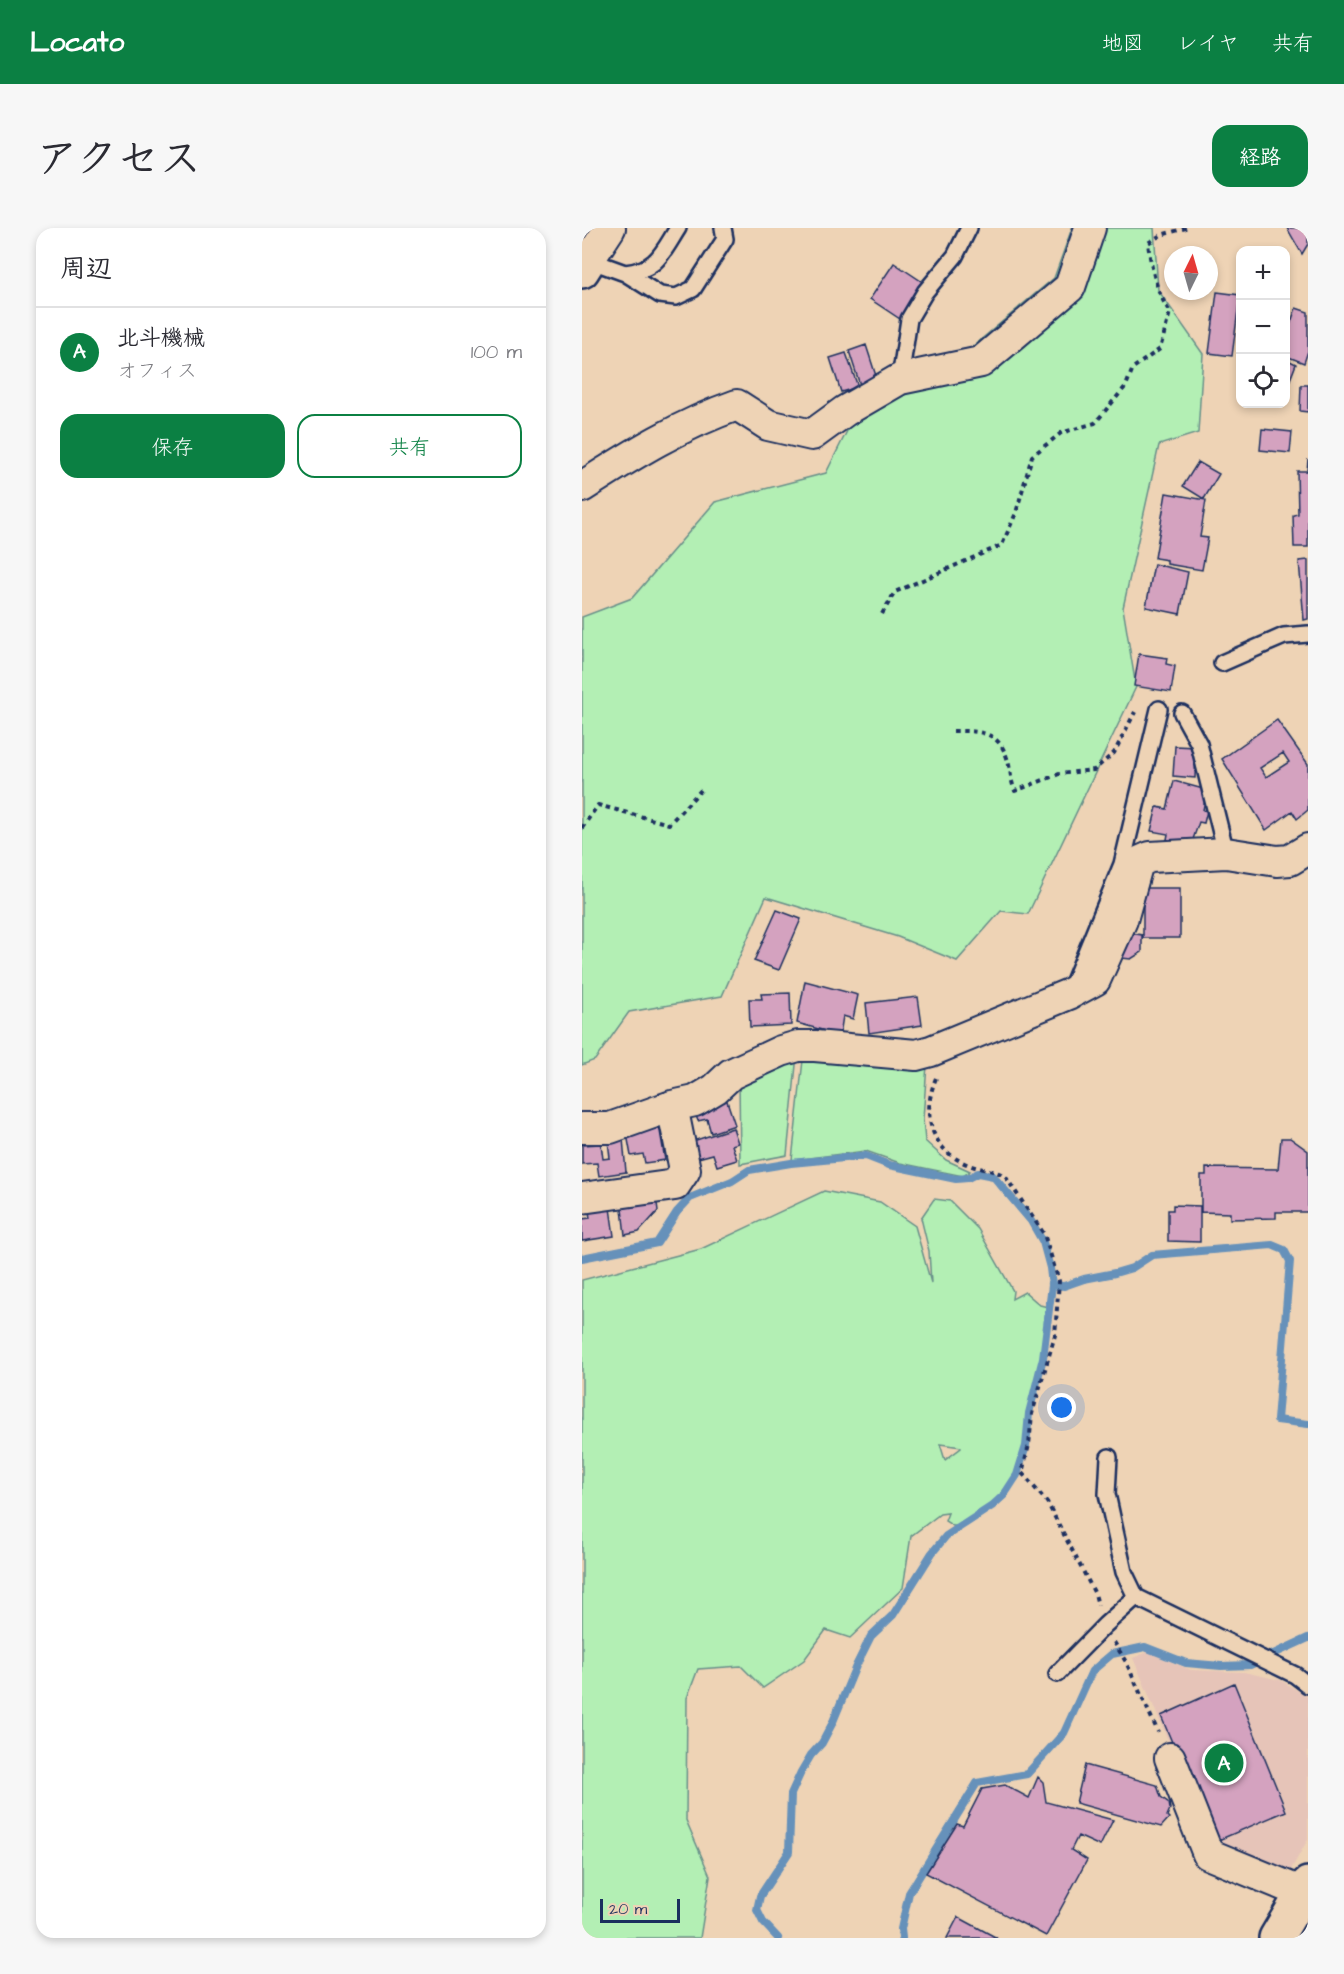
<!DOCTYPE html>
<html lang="ja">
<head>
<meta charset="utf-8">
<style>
	:root { --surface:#fff; --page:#f7f7f7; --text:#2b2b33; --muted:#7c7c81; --line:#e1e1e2; --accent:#0b8043 }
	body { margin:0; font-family:"Architects Daughter","Klee One",sans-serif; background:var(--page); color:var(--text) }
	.controls { position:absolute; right:18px; top:18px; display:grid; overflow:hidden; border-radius:12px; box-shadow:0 3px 9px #0003 }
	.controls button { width:54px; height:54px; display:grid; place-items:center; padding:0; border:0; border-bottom:2px solid var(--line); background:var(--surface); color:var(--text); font:30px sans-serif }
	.compass { position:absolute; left:582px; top:18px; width:54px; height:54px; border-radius:50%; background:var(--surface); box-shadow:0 3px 9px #0003; rotate:5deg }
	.scale { position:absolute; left:18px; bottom:15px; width:80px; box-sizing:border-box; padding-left:6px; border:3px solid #1b2f5e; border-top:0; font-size:16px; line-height:21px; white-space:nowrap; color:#1b2f5e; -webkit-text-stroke:4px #eed3b5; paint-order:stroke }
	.you { position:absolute; left:480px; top:1180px; width:21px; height:21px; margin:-15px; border:4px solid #fff; border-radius:50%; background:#1a73e8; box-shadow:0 0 0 9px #1a73e833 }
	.badge { display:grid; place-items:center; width:39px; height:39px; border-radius:50%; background:var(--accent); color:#fff; font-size:20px; font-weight:700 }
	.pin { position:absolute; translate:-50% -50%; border:3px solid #fff; box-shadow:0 2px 6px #0006 }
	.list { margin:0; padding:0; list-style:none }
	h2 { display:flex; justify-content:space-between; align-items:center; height:78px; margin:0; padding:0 24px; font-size:26px }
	h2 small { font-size:20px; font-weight:400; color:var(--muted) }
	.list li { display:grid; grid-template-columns:39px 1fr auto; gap:18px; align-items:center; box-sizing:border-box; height:90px; padding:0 24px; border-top:2px solid var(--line) }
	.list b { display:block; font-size:22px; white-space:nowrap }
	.list p { margin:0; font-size:20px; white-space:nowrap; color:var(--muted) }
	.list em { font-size:20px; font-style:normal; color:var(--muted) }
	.actions { display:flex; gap:12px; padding:18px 24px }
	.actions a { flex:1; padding:14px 0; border:2px solid var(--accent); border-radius:18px; text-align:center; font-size:21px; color:var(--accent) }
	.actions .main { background:var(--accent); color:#fff }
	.icon { flex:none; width:33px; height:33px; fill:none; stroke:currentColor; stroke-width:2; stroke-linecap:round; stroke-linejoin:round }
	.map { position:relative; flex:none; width:726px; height:1710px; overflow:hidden; border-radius:18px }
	header { display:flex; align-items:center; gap:36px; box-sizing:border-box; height:84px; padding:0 30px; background:var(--accent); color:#fff }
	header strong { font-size:28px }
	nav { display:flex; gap:33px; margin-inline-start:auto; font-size:21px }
	.intro { display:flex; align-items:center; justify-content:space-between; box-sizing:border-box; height:144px; padding:0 36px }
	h1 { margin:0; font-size:42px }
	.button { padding:15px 27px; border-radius:18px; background:var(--accent); color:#fff; font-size:21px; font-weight:700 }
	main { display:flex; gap:36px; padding:0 36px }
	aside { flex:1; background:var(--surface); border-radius:18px; box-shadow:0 3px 9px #0003 }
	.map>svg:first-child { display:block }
	.built { fill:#e6c4b8 }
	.green { fill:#b3efb4; stroke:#678f89; stroke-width:1.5; fill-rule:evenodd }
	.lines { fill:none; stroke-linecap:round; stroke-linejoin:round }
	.stream { stroke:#6691ba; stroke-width:8 }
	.building { fill:#d4a2bf; stroke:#1b2f5e; stroke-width:1.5; fill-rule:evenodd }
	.service-casing { stroke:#1b2f5e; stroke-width:20 }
	.minor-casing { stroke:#1b2f5e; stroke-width:34 }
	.tertiary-casing { stroke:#1b2f5e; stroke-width:38 }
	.path { stroke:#1b2f5e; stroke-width:4; stroke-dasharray:4.5 4.5; stroke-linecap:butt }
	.service { stroke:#eed3b5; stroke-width:15 }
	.minor { stroke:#eed3b5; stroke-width:30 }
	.tertiary { stroke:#eed3b5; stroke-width:33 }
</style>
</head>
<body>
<header>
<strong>Locato</strong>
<nav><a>地図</a><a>レイヤ</a><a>共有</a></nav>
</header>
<div class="intro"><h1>アクセス</h1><a class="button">経路</a></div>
<main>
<aside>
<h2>周辺<small></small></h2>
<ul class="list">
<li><span class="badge">A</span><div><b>北斗機械</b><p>オフィス</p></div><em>100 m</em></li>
</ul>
<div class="actions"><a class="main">保存</a><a>共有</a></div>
</aside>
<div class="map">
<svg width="726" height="1710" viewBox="0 0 726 1710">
	<rect width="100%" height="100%" fill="#eed3b5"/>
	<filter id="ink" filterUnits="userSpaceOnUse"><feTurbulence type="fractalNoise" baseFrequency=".0167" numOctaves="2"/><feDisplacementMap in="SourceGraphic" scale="12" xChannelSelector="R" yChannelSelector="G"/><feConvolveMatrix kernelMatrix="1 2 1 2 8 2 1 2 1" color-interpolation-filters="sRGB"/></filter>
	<g filter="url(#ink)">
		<path class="built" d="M566,1424L609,1442L662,1444L698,1452L726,1469V1611L706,1647L631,1618L551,1430Z
			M726,1682V1710H709Z"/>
		<path class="green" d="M490,0H572L576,62L621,126L616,205L577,217L541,380L554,459L446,686L419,683L375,733L316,709L184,669L140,768L47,784L13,832L0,837V389L50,370L133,274L244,245L277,179L384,124L472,50Z
			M222,823L345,837L341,891L343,913L364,932L388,943L381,948L318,935L284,923L210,932Z
			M215,827L205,927L158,936L157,851Z
			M242,963L298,974L333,998L349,1055L347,1023L339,990L352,971L368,973L396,1001L431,1063L430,1071L443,1064L458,1077L466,1079L460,1131L445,1185L442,1218L434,1246L421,1267L409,1277L377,1298H371L363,1293L366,1285L358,1286L329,1308L321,1360L268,1410L244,1402L222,1432L181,1460L159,1438L116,1441L105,1470L104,1592L128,1648L118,1710H0V1052L119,1021ZM358,1216L379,1219V1220L363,1232Z"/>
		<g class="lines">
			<path class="stream" d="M0,1030L75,1015L95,984L108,970L150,953L167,942L209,935L284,928L307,937L374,951L386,950L396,945L411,948L449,993L461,1014L468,1040L470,1057L461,1130L447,1185L444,1218L435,1247L422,1267L410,1278L364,1308L350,1325L311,1387L289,1408L274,1438L250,1496L240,1515L229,1527L219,1544L209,1566L207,1624L178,1668L175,1682L181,1694L196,1710
				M470,1057L482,1058L502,1051L533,1045L550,1040L570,1027L690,1017L702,1022L708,1033L695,1192L726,1196
				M320,1710L319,1701L327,1665L395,1555L445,1546L482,1505L510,1443L530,1426L563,1419L604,1435L639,1438L668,1437L726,1410"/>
		</g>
		<path class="building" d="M705,0H726V16L720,26Z
			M312,35L342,55L318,91L288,71Z
			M635,64L658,67L650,128L627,125Z
			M714,80L726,84V123L722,135L704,128V108Z
			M284,117L295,151L278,157L267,123Z
			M264,125L276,159L259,164L248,130Z
			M704,131L714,136L704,162Z
			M719,157H726V184L718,183Z
			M680,201L710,204L708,225L678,222Z
			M726,231V319H712L711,287L716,286L715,243H725Z
			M616,234L637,246L622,271L601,258Z
			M584,265L624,272L618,309L626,310L620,342L585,336V332L573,330Z
			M726,332V391L722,392L717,333Z
			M572,336L606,344L598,386L564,379Z
			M557,426L585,430L584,436L593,438L589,464L552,458Z
			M695,492L726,536V582L715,591L710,583L684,602L640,531ZM701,525L707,534L684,549L678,540Z
			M593,518L614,519L613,550L591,548Z
			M592,553L625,562L621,582L625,583L622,595L617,594L609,617H584L586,606L569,603L575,579L585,581Z
			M556,660H598V710H561V673H556Z
			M195,682L219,691L197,742L172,733Z
			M541,704L560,707V724L549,731L530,729Z
			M223,753L276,767L271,791L261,788L258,807L215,795Z
			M208,765L209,797L168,799L167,771H180L179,766Z
			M336,769L340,797L287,805L284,775Z
			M144,870L153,897L129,905L125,891L116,893L111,880Z
			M77,897L83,932L63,935L61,926L49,928L45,906Z
			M151,900L156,915L150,917L155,932L135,938L131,926L116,930L111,913Z
			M699,910H708L726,923V984H694V990L648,991V985L619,984V947H624V940L696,941Z
			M41,911L44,944L17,948L15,935L0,936V917L19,916L21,931L28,930L26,913Z
			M74,967L76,983L57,1004L43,1007L39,972Z
			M27,973L32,1008L0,1013V991L8,990L6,976Z
			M591,977L618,978V1014L586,1013V982H591Z
			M652,1455L704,1583L632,1614L579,1488Z
			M503,1537L575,1557L579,1569L587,1575L588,1581L585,1588L587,1590L579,1599L494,1575Z
			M456,1549L461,1554L464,1574L531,1592L518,1618L496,1608L489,1622L505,1632L464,1708L344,1645L375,1596L381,1598L400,1561L423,1557L447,1570Z
			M376,1689L415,1710H365Z"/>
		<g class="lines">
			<g class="service-casing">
				<path id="service" d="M7,32L43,45L78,67L94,69L111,61L143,11L141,0
					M43,45C75,42 80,25 96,0
					M318,151L327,91L343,64L373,28L387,0
					M640,435L702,408L726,406
					M600,485L617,516L644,625
					M488,763L540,636L577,481
					M527,1229L525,1266L542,1344L554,1369L713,1447L726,1457
					M475,1446L523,1397L554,1369"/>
			</g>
			<g class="minor-casing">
				<path id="minor" d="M7,32L28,0
					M0,259C51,226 98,197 155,177L186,197L230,207L263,183L318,151L399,134L488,59L508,0
					M0,900H28L90,878L113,873L133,861L149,846L199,823L216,818H233L334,827L349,823L487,766L513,752L540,692L555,638L559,633L568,629L644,625L695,633L708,632L726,621
					M0,970L93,957L103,942L90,878
					M588,1530L626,1626L721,1665"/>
			</g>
			<g class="tertiary-casing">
				<path id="tertiary" d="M0,28L7,32L0,43
					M694,1710L726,1656"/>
			</g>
			<path class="path" d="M300,386L313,364L420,317L434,285L450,228L479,205L513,195L544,158L551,140L578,121L588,84C574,64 569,39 566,15L579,7L604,0
				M371,503C396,503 416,502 425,530C429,541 428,551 433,563L477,546L512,542L532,525L553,484
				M0,600L16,577L87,596L119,562
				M354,850C339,886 348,922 387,937C399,942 411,941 423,948L462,1006L477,1053L473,1107L450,1186L447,1217L440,1245L465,1274L513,1366L516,1377
				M532,1414L544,1434L576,1504"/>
			<use href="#service" class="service"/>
			<use href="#minor" class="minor"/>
			<use href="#tertiary" class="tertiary"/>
		</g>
	</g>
</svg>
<div class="controls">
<button>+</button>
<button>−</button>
<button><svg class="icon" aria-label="locate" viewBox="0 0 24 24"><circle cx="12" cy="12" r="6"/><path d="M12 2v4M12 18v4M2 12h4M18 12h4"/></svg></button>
</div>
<svg class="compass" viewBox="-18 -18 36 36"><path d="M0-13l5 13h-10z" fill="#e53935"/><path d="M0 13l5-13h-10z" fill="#7c7c81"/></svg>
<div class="scale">20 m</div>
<div class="you"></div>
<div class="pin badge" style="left:642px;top:1535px">A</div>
</div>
</main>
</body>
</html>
